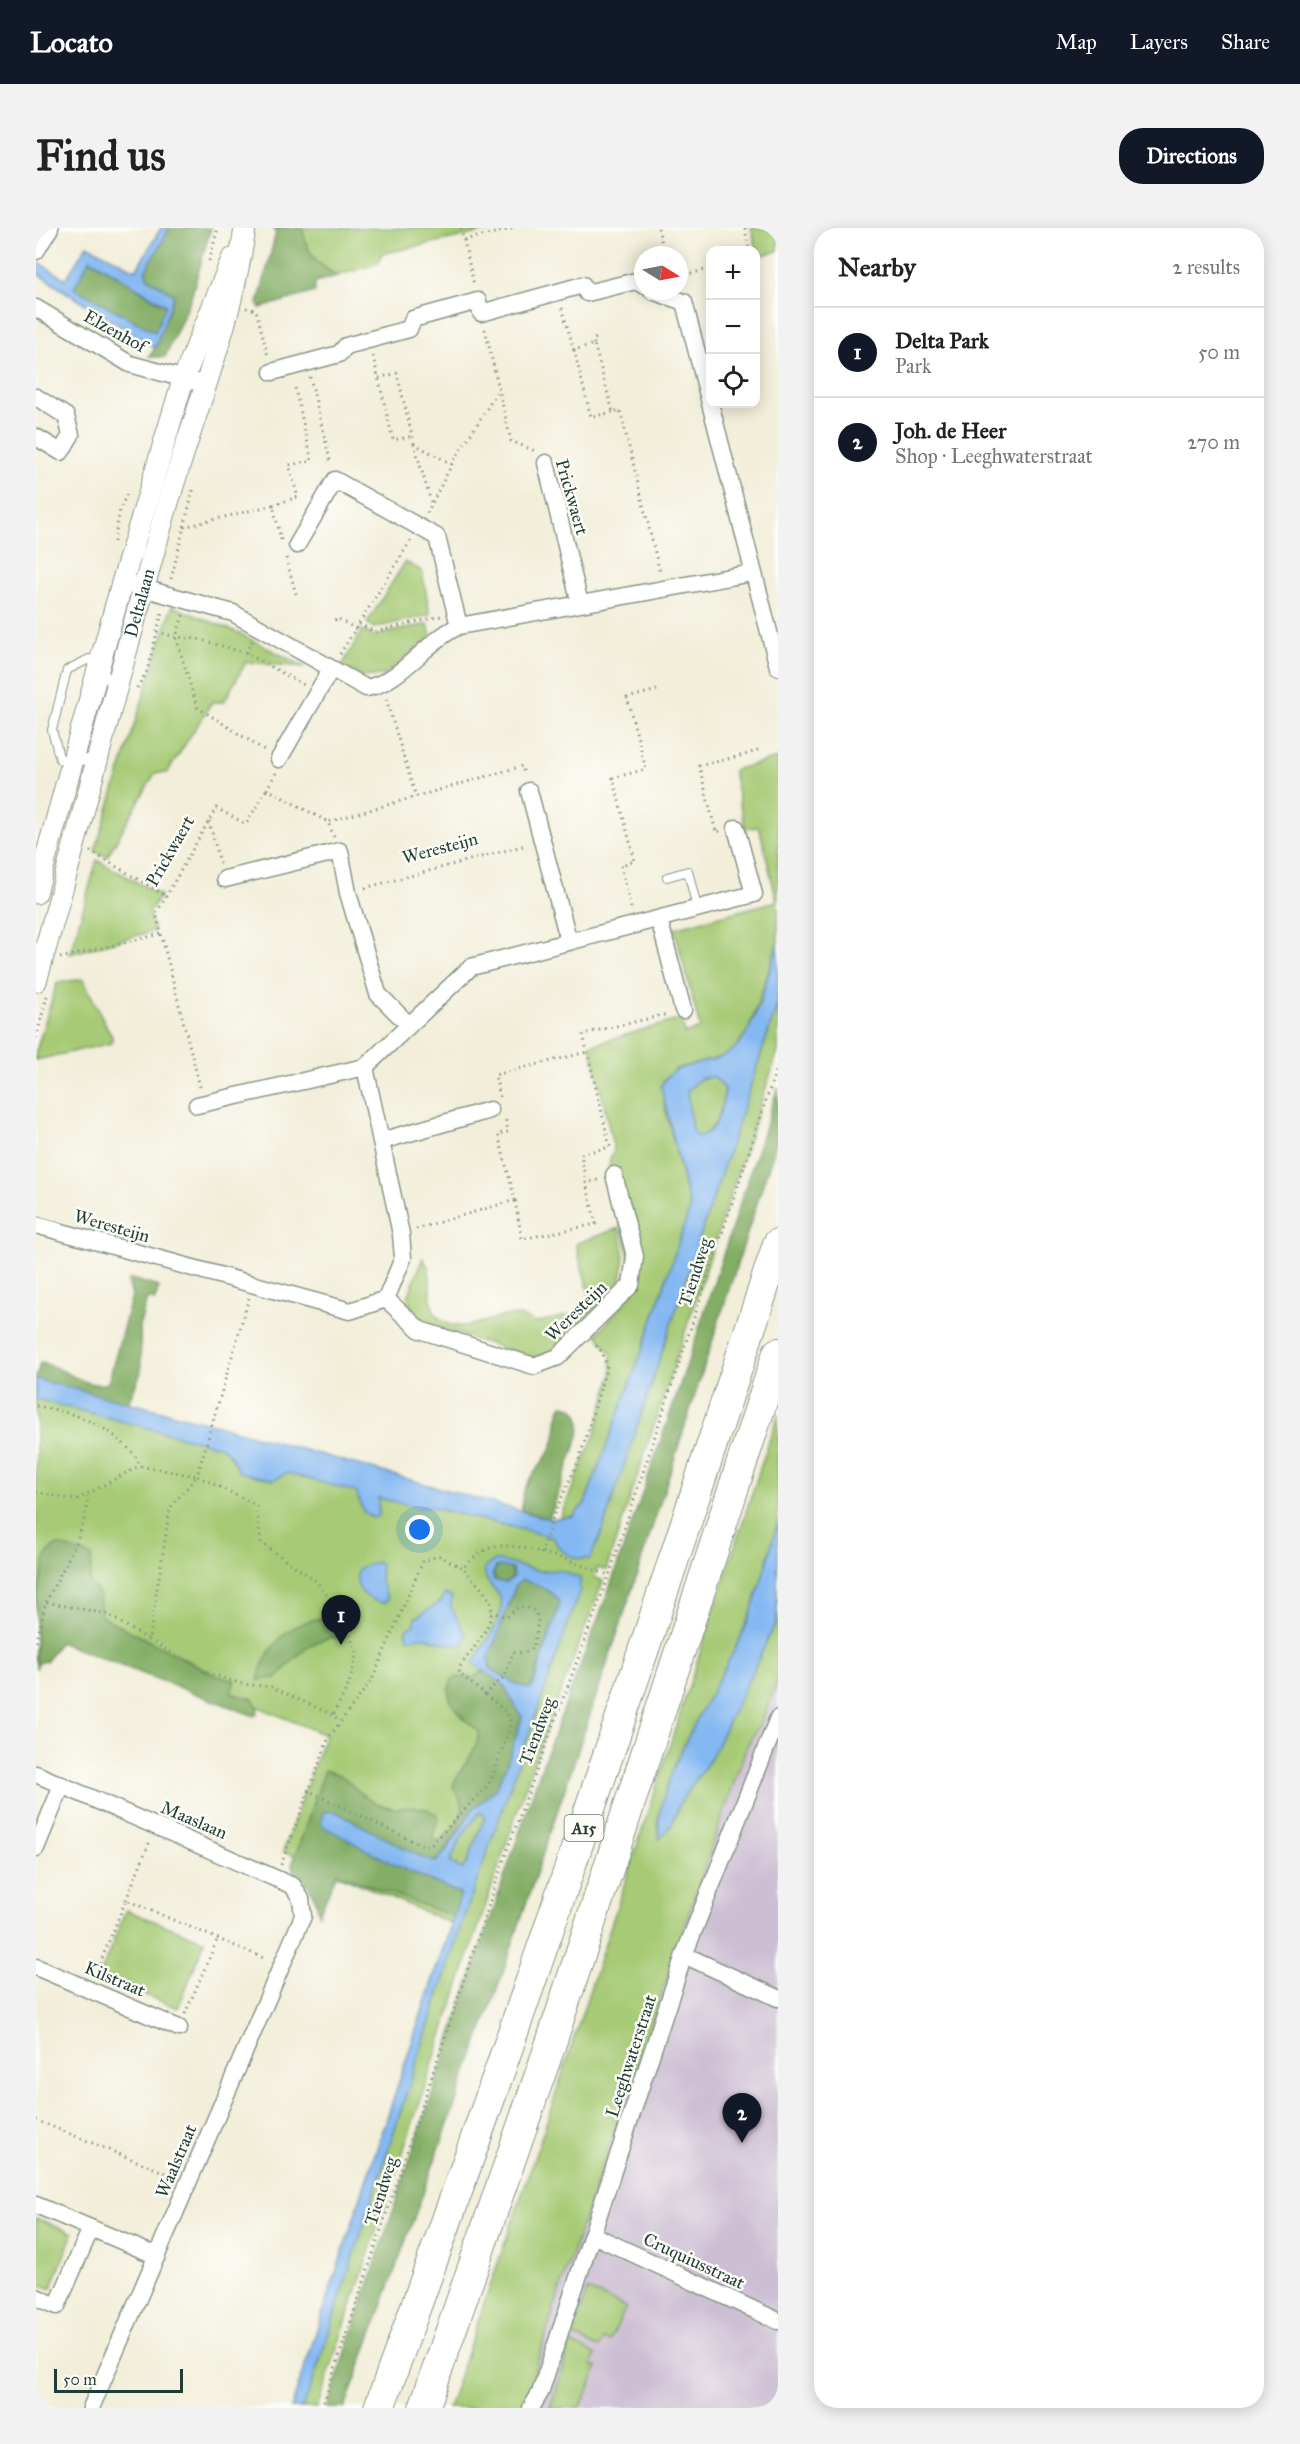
<!DOCTYPE html>
<html lang="en">
<head>
<meta charset="utf-8">
<style>
	:root { --surface:#fff; --page:#f2f2f2; --text:#202124; --muted:#757577; --line:#e0e0e0; --accent:#111827 }
	body { margin:0; font-family:"IM FELL Great Primer",serif; background:var(--page); color:var(--text) }
	.controls { position:absolute; right:18px; top:18px; display:grid; overflow:hidden; border-radius:12px; box-shadow:0 3px 15px #0003 }
	.controls button { width:54px; height:54px; display:grid; place-items:center; padding:0; border:0; border-bottom:2px solid var(--line); background:var(--surface); color:var(--text); font:30px sans-serif }
	.compass { position:absolute; left:598px; top:18px; width:54px; height:54px; border-radius:50%; background:var(--surface); box-shadow:0 3px 15px #0003; rotate:100deg }
	.scale { position:absolute; left:18px; bottom:15px; width:129px; box-sizing:border-box; padding-left:6px; border:3px solid #1f3d34; border-top:0; font-size:16px; line-height:21px; white-space:nowrap; color:#1f3d34; -webkit-text-stroke:4px #fdfcf7; paint-order:stroke }
	.you { position:absolute; left:384px; top:1302px; width:21px; height:21px; margin:-15px; border:4px solid #fff; border-radius:50%; background:#1a73e8; box-shadow:0 0 0 9px #1a73e833 }
	.badge { display:grid; place-items:center; width:39px; height:39px; border-radius:50%; background:var(--accent); color:#fff; font-size:20px; font-weight:700 }
	.pin { position:absolute; translate:-50% -50px; filter:drop-shadow(0 2px 3px #0008) }
	.pin::after { content:''; position:absolute; top:32px; width:21px; height:18px; background:inherit; clip-path:polygon(0 0,100% 0,50% 100%) }
	.list { margin:0; padding:0; list-style:none }
	h2 { display:flex; justify-content:space-between; align-items:center; height:78px; margin:0; padding:0 24px; font-size:26px }
	h2 small { font-size:20px; font-weight:400; color:var(--muted) }
	.list li { display:grid; grid-template-columns:39px 1fr auto; gap:18px; align-items:center; box-sizing:border-box; height:90px; padding:0 24px; border-top:2px solid var(--line) }
	.list b { display:block; font-size:22px; white-space:nowrap }
	.list p { margin:0; font-size:20px; white-space:nowrap; color:var(--muted) }
	.list em { font-size:20px; font-style:normal; color:var(--muted) }
	.icon { flex:none; width:33px; height:33px; fill:none; stroke:currentColor; stroke-width:2; stroke-linecap:round; stroke-linejoin:round }
	.map { position:relative; flex:none; width:742px; height:2180px; overflow:hidden; border-radius:24px }
	header { display:flex; align-items:center; gap:36px; box-sizing:border-box; height:84px; padding:0 30px; background:var(--accent); color:#fff }
	header strong { font-size:28px }
	nav { display:flex; gap:33px; margin-inline-start:auto; font-size:21px }
	.intro { display:flex; align-items:center; justify-content:space-between; box-sizing:border-box; height:144px; padding:0 36px }
	h1 { margin:0; font-size:42px }
	.button { padding:15px 27px; border-radius:24px; background:var(--accent); color:#fff; font-size:21px; font-weight:700 }
	main { display:flex; gap:36px; padding:0 36px }
	aside { flex:1; background:var(--surface); border-radius:24px; box-shadow:0 3px 15px #0003 }
	.map>svg:first-child { display:block }
	.industrial { fill:#ccbed3 }
	.green { fill:#a6ca74; stroke:#628454; stroke-width:1.5 }
	.forest { fill:#84ae66; stroke:#52764d; stroke-width:1.5 }
	.water { fill:#84b8f2; stroke:#527a93; stroke-width:1.5; fill-rule:evenodd }
	.lines { fill:none; stroke-linecap:round; stroke-linejoin:round }
	.service-casing { stroke:#889686; stroke-width:10 }
	.minor-casing { stroke:#889686; stroke-width:19 }
	.tertiary-casing { stroke:#889686; stroke-width:23 }
	.motorway-casing { stroke:#889686; stroke-width:32 }
	.path { stroke:#889686; stroke-width:3; stroke-dasharray:1.5 4.5; stroke-linecap:butt }
	.service { stroke:#fff; stroke-width:8 }
	.minor { stroke:#fff; stroke-width:16 }
	.tertiary { stroke:#fff; stroke-width:21 }
	.motorway { stroke:#fff; stroke-width:30 }
	.labels { text-anchor:middle; dominant-baseline:central; stroke-width:5; stroke-linejoin:round; paint-order:stroke }
	.shield { fill:#fdfcf7; stroke:#62766e; stroke-width:1.5 }
	.shield-label { font-size:16px; font-weight:bold; fill:#1f3d34 }
	.street-label { font-size:18px; fill:#1f3d34; stroke:#fdfcf7 }
</style>
</head>
<body>
<header>
<strong>Locato</strong>
<nav><a>Map</a><a>Layers</a><a>Share</a></nav>
</header>
<div class="intro"><h1>Find us</h1><a class="button">Directions</a></div>
<main>
<div class="map">
<svg width="742" height="2180" viewBox="0 0 742 2180">
	<rect width="100%" height="100%" fill="#fdfcf7"/>
	<filter id="ink" filterUnits="userSpaceOnUse"><feTurbulence type="fractalNoise" baseFrequency=".0167" numOctaves="2"/><feDisplacementMap in="SourceGraphic" scale="12" xChannelSelector="R" yChannelSelector="G"/><feConvolveMatrix kernelMatrix="1 2 1 2 8 2 1 2 1" color-interpolation-filters="sRGB"/></filter>
	<filter id="wash" filterUnits="userSpaceOnUse"><feTurbulence type="fractalNoise" baseFrequency=".008" numOctaves="4" result="noise"/><feDisplacementMap in="SourceGraphic" scale="24" xChannelSelector="R" yChannelSelector="G"/><feGaussianBlur stdDeviation="1.35" result="paint"/><feColorMatrix in="noise" values="0 0 0 0 0 0 0 0 0 0 0 0 0 0 0 0 0 1.4 0 .05"/><feComposite in="paint" operator="in"/></filter>
	<g filter="url(#wash)">
		<rect width="100%" height="100%" fill="#f2eed9"/>
		<path class="industrial" d="M742,1415V2180H468Z"/>
		<path class="green" d="M236,0H465L345,26L343,35L301,48L282,36L273,23L251,17Z
			M715,0H742V23L723,28Z
			M369,334L386,343L394,387L338,400L331,395Z
			M136,378L198,403L269,439L210,434L188,474H176L131,545H119L71,629L59,623Z
			M392,396L395,408L348,447L327,449L306,438L326,402L337,408Z
			M742,530V714L722,775L712,803L700,819L687,829L639,841L628,876L654,980L609,1115L549,1275L537,1288L523,1292L559,1206L576,1147L575,1126L561,1106L593,1069L600,1057L572,945L574,931L578,923L555,817L645,791L649,806L664,800L638,700L741,673L724,602L721,599L709,601L697,542Z
			M61,632L124,667L113,685L118,703L34,726Z
			M47,751L76,809V815L0,832V823L21,755Z
			M742,775V823L570,1342L561,1340L558,1349L567,1353L495,1542L281,2180H266L424,1699L247,1623L289,1507L22,1394L0,1441V1152L562,1315Z
			M678,849L689,861C685,881 684,900 663,909L656,902L651,863L665,850Z
			M583,1000C588,1022 591,1039 581,1060L518,1123L508,1128L496,1129L402,1100C388,1093 374,1086 372,1069L387,1030C389,1034 393,1039 393,1043C396,1057 390,1085 408,1094C438,1110 470,1072 498,1095L558,1082L540,1018L541,1015Z
			M742,1186V1294L724,1364L697,1426L639,1537L621,1594L623,1611L635,1597L645,1573L675,1530L742,1386V1453L725,1494L711,1517L526,2055L487,2180H412L510,1896Z
			M90,1682L169,1713L142,1780L63,1749Z
			M0,1990L37,2005L15,2061L0,2055Z
			M551,2062L590,2079L574,2113L568,2111L563,2120L537,2108Z
			M535,2115L560,2127L555,2137L562,2140L544,2180H514Z"/>
		<path class="forest" d="M134,0H175L154,73L129,129H113L119,120L138,67L112,50L109,43Z
			M241,0H267C269,24 281,36 301,48L279,54V64L224,80L222,76Z
			M54,31L130,78L119,105L38,60Z
			M742,859V910L593,1371L464,1753L309,2180H291L469,1647L506,1538L571,1367L655,1125Z
			M95,1051L123,1059L119,1072L111,1070L104,1096L105,1144L92,1175L0,1151L4,1135C27,1137 50,1163 72,1155L96,1068L92,1053Z
			M527,1177C545,1178 545,1193 543,1207L513,1291L486,1282C483,1251 509,1239 518,1214C522,1202 519,1187 527,1177Z
			M22,1317L56,1328L54,1355L63,1366L65,1388L175,1445L199,1452L195,1465L217,1471L222,1480L221,1486L218,1488L23,1414L11,1433L0,1435V1368C11,1350 0,1327 22,1317Z
			M458 1346a9 9 0 1 1 18 0a9 9 0 1 1-18 0Z
			M486,1352C499,1356 517,1362 524,1375L494,1461L480,1456L454,1440L453,1429L480,1357Z
			M285,1390L301,1391L308,1409C274,1407 262,1429 240,1450L222,1452C229,1420 252,1395 285,1390Z
			M449,1442L466,1455L486,1489L470,1539L459,1561L436,1582L403,1632L361,1638L425,1666L418,1689L301,1645L283,1686C279,1666 273,1655 257,1642L256,1637L289,1542C295,1545 306,1547 311,1552C321,1562 330,1572 345,1577C370,1586 381,1570 403,1589L397,1607L398,1613C410,1614 430,1586 426,1576C425,1570 419,1564 417,1558C425,1536 440,1529 443,1504C427,1489 405,1475 416,1451L422,1449L437,1450Z"/>
		<path class="water" d="M125,0H134L109,43L112,50L138,67L119,120L0,45V33L30,51L51,17L100,42ZM54,31L130,77L119,104L38,60Z
			M742,714V775L565,1307L554,1331C540,1333 522,1325 518,1310L508,1307L394,1279L384,1280L342,1270L343,1287L337,1290L327,1283L320,1264L251,1245L238,1252L203,1244L194,1227L185,1219L0,1171V1151L181,1197L513,1291L537,1288L549,1275L609,1115L654,980L625,858C637,830 678,840 699,820C722,798 732,744 742,714ZM678,849L689,861C685,881 684,901 663,909L656,902L651,863L665,850Z
			M742,1294L741,1392L675,1530L645,1573L635,1597L623,1611C616,1553 683,1457 708,1402C723,1367 731,1331 742,1294Z
			M458,1333H465L503,1343L523,1342L544,1350V1362L426,1695L278,2150L266,2180H255L425,1666L361,1638L288,1599L285,1594L287,1584L298,1583L391,1632L400,1634L411,1622L436,1582L459,1561L470,1539L486,1489L466,1455L437,1435C446,1418 478,1383 460,1363C453,1355 447,1351 449,1339ZM464,1338L477,1341L478,1349L470,1355L458,1352L456,1347L460,1339ZM486,1352C499,1356 517,1362 524,1375L497,1458L494,1461L480,1456L454,1440L453,1430L480,1357ZM444,1584L449,1588L431,1635L426,1641L414,1634L426,1608Z
			M341,1334L345,1336L344,1352L352,1371L348,1375C330,1372 315,1360 323,1340Z
			M408,1366L416,1368L415,1379L431,1409L428,1417L412,1416L389,1409L372,1410L370,1401L379,1397V1390L406,1373Z"/>
	</g>
	<g filter="url(#ink)">
		<g class="lines">
			<g class="service-casing">
				<path id="service" d="M59,528L36,537L24,532L16,502L31,442L53,431L63,437L78,460
					M631,649L652,643L661,680"/>
			</g>
			<g class="minor-casing">
				<path id="minor" d="M0,23L14,0
					M616,63L648,74L742,439
					M0,80L94,136L171,157
					M236,144L303,126L310,118L373,101L377,91L442,73L445,85L547,57L551,65L600,53L607,57
					M0,169L30,188L35,207L25,224L0,209
					M510,235L544,376
					M261,317L299,252L401,309L423,398
					M96,357L197,385L330,460C364,455 390,413 423,398L716,345
					M243,531L295,441
					M493,563L533,714
					M189,651L304,623L312,665L342,766L373,797
					M623,691L647,782
					M161,877L329,839
					M345,913L454,882
					M0,997L314,1083L350,1071L367,1030L365,1006L329,839L435,739L718,666L700,600
					M350,1071L384,1102L498,1138L522,1129L595,1057L599,1028L578,947
					M0,1546L257,1658L265,1671L267,1688L55,2180
					M0,1620L26,1557
					M648,1727L742,1770
					M0,1739L143,1800
					M0,1977L121,2028
					M557,2007L742,2093
					M0,2069L21,2078L55,2000
					M495,2180L504,2165L648,1727L742,1490"/>
			</g>
			<g class="tertiary-casing">
				<g id="tertiary">
					<path d="M0,665L86,355L147,152L196,31"/>
					<path id="s1" d="M0,753C47,593 86,431 133,271C160,181 196,94 209,0"/>
				</g>
			</g>
			<g class="motorway-casing">
				<path id="motorway" d="M343,2180C484,1795 614,1406 742,1016
					M388,2180L514,1818L742,1125"/>
			</g>
			<path class="path" d="M425,0L438,57
				M622,0L629,27
				M709,0L713,22
				M428,12L480,0
				M173,33L182,0
				M643,48L674,41
				M210,80L220,82L232,128
				M526,80L538,122L558,116L577,184L584,182L624,345
				M449,101L475,213L499,223
				M558,116L557,112L560,110
				M538,122L555,189L577,184
				M337,128L357,212L377,208
				M274,149L295,236
				M343,150L361,145L378,216
				M395,274L378,216L416,236
				M391,285L416,236L462,163
				M148,299L237,277
				M245,312L237,277L262,269L253,237L276,233L258,156
				M78,314L84,281L92,263
				M250,330L260,366
				M135,351L158,259
				M147,387L140,409L161,479L228,522
				M299,393L301,390L320,401
				M323,396L339,404L405,388
				M121,404L140,409L162,411L210,425L268,457
				M210,425L216,413
				M304,426L375,312
				M101,460L111,443L127,381
				M350,471L380,569
				M240,545L231,561L292,594
				M173,593L184,635
				M684,603L680,604L663,538L712,526L724,521
				M298,609L292,594L486,538L488,547
				M54,623L130,668
				M329,660L490,617
				M595,680L585,637L599,633L577,550L610,541L591,470L621,462
				M24,730L125,706
				M0,810L11,768
				M164,859L120,686L180,580L210,596L231,561
				M464,869L459,847L551,824
				M562,952L550,955L545,926L574,919L547,806L632,786
				M479,973L486,1011L560,996L550,955
				M380,1001L479,972L462,906L472,904L469,888
				M213,1070L161,1248L220,1277L225,1315L280,1353L298,1376L321,1424L313,1456L297,1487
				M0,1178C35,1184 64,1193 90,1218C96,1224 101,1228 103,1237
				M0,1264L40,1272L103,1238L161,1248L134,1280L113,1412L71,1386L10,1374L0,1416
				M505,1326L518,1286L543,1232L571,1138L566,1124L558,1115
				M10,1374C23,1347 54,1297 51,1268
				M113,1412L174,1446L207,1456L235,1459L297,1487L303,1493
				M448,1467L469,1448L477,1424L488,1425L497,1420L502,1394L500,1385L496,1381L483,1378L471,1389L455,1384
				M271,1562L389,1619L395,1617L448,1561L455,1552L474,1500V1491L469,1483L423,1445L424,1439C434,1423 463,1394 454,1373C448,1361 435,1350 427,1340
				M245,1637L293,1509L336,1452L387,1333L403,1328L427,1340C434,1333 443,1324 454,1320C482,1310 544,1338 573,1347
				M90,1672L114,1613
				M59,1747L90,1672L230,1731
				M149,1786L182,1710
				M0,1892L137,1948
				M286,2180L471,1622L573,1347L742,836"/>
			<use href="#service" class="service"/>
			<use href="#minor" class="minor"/>
			<use href="#tertiary" class="tertiary"/>
			<use href="#motorway" class="motorway"/>
		</g>
	</g>
	<g class="labels">
		<rect class="shield" x="528.5" y="1587" width="39" height="26" rx="4.5"/>
		<g class="shield-label">
			<text x="548" y="1600">A15</text>
		</g>
		<g class="street-label">
			<text transform="translate(79 103) rotate(29)">Elzenhof</text>
			<text transform="translate(536 269) rotate(74)">Prickwaert</text>
			<text stroke="none"><textPath href="#s1" startOffset="392">Deltalaan</textPath></text>
			<text transform="translate(404 620) rotate(-15)">Weresteijn</text>
			<text transform="translate(134 623) rotate(-60)">Prickwaert</text>
			<text transform="translate(76 998) rotate(16)">Weresteijn</text>
			<text transform="translate(659 1044) rotate(-72)">Tiendweg</text>
			<text transform="translate(540 1083) rotate(-44)">Weresteijn</text>
			<text transform="translate(501 1503) rotate(-69)">Tiendweg</text>
			<text transform="translate(158 1592) rotate(23)">Maaslaan</text>
			<text transform="translate(79 1751) rotate(23)">Kilstraat</text>
			<text transform="translate(595 1828) rotate(-72)">Leeghwaterstraat</text>
			<text transform="translate(140 1933) rotate(-67)">Waalstraat</text>
			<text transform="translate(345 1963) rotate(-72)">Tiendweg</text>
			<text transform="translate(658 2033) rotate(25)">Cruquiusstraat</text>
		</g>
	</g>
</svg>
<div class="controls">
<button>+</button>
<button>−</button>
<button><svg class="icon" aria-label="locate" viewBox="0 0 24 24"><circle cx="12" cy="12" r="6"/><path d="M12 2v4M12 18v4M2 12h4M18 12h4"/></svg></button>
</div>
<svg class="compass" viewBox="-18 -18 36 36"><path d="M0-13l5 13h-10z" fill="#e53935"/><path d="M0 13l5-13h-10z" fill="#757577"/></svg>
<div class="scale">50 m</div>
<div class="you"></div>
<div class="pin badge" style="left:305px;top:1417px">1</div>
<div class="pin badge" style="left:706px;top:1915px">2</div>
</div>
<aside>
<h2>Nearby<small>2 results</small></h2>
<ul class="list">
<li><span class="badge">1</span><div><b>Delta Park</b><p>Park</p></div><em>50 m</em></li>
<li><span class="badge">2</span><div><b>Joh. de Heer</b><p>Shop · Leeghwaterstraat</p></div><em>270 m</em></li>
</ul>
</aside>
</main>
</body>
</html>
